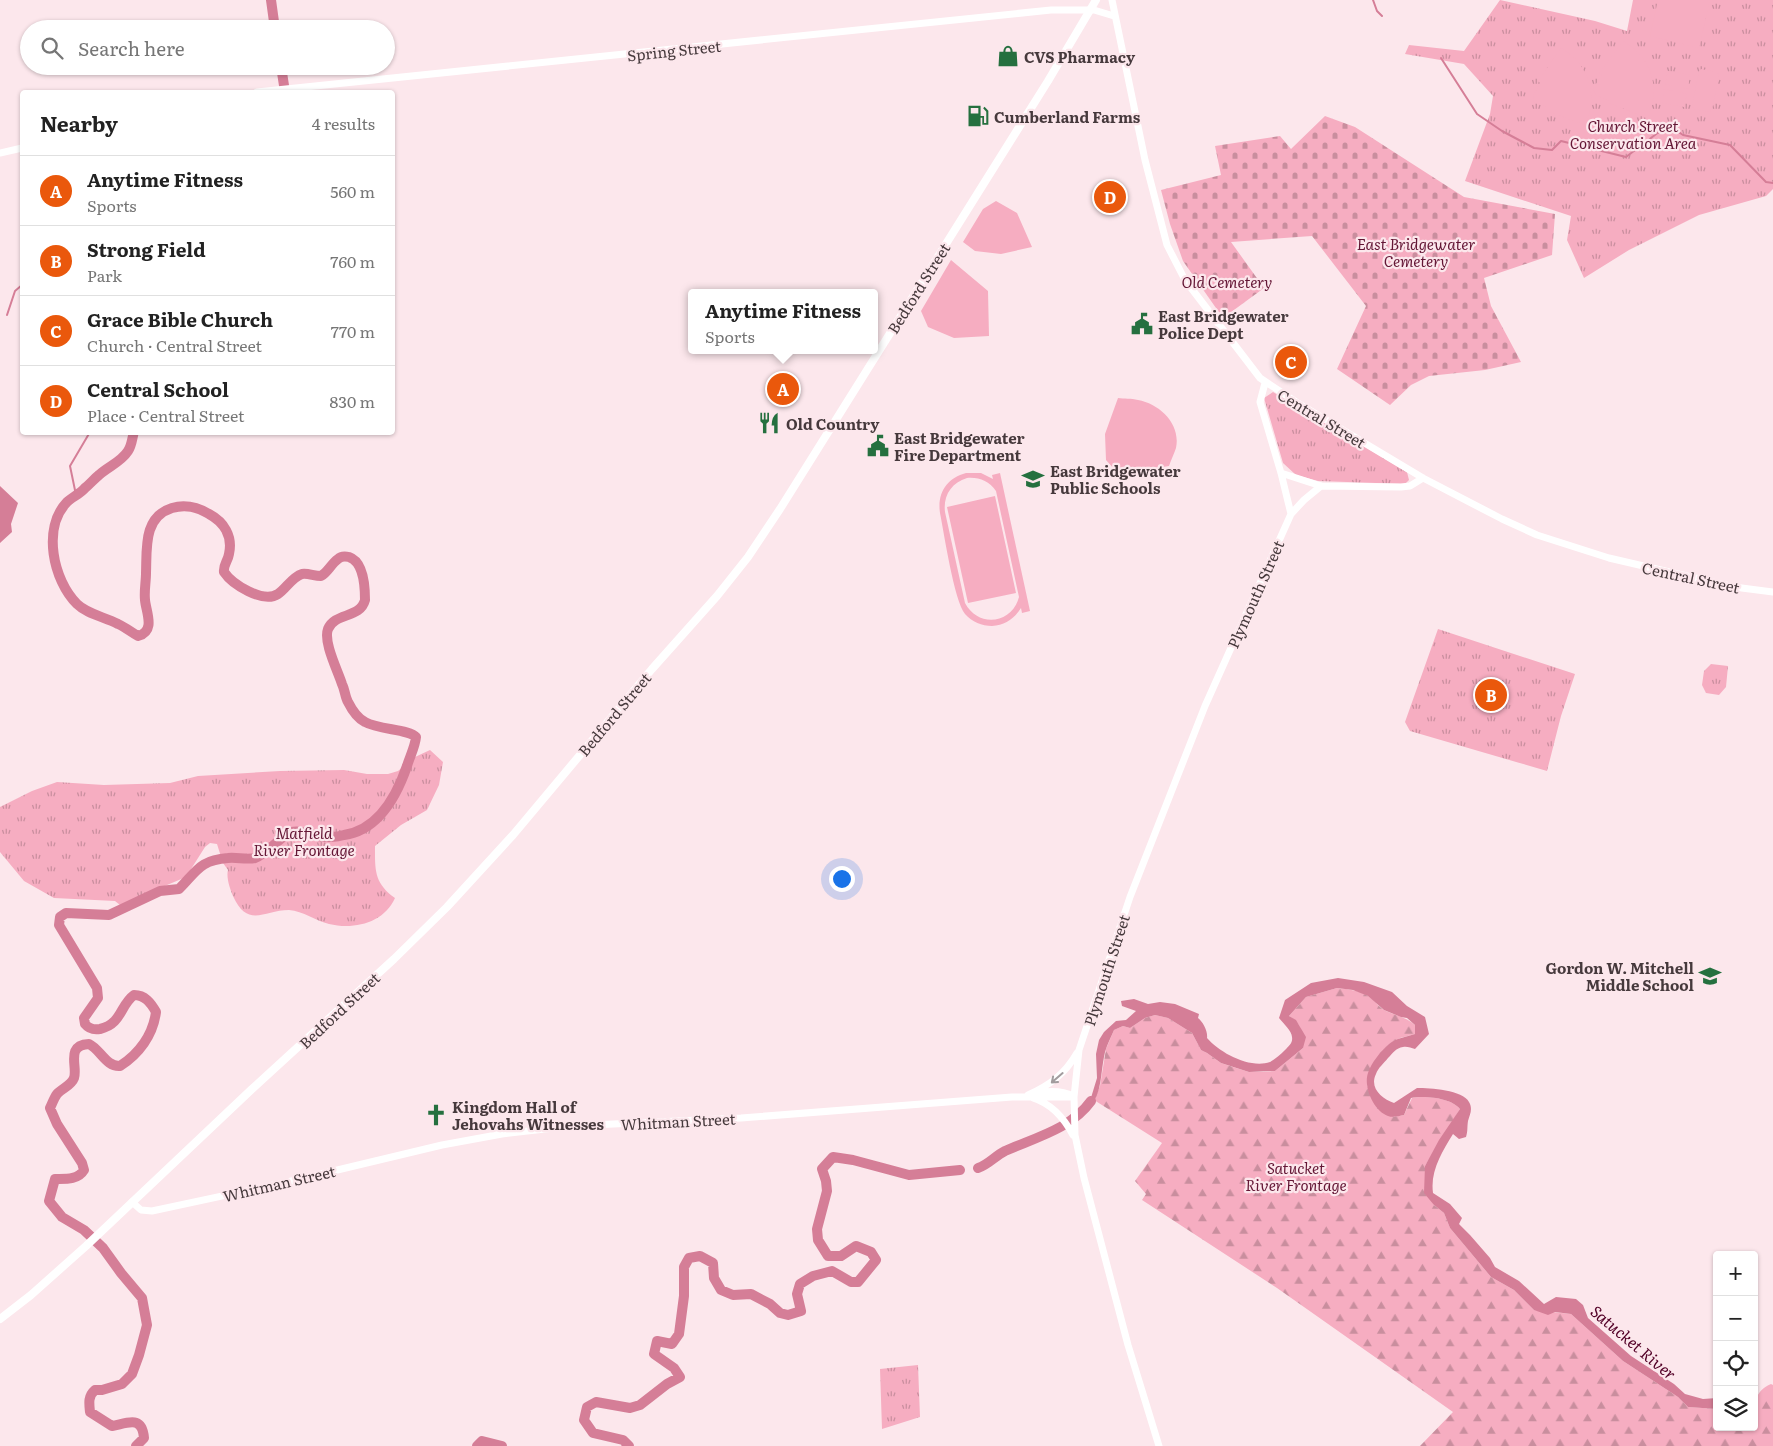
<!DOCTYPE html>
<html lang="en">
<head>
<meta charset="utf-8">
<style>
	:root { --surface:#fff; --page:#f2f2f2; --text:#222; --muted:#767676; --line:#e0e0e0; --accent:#ea580c }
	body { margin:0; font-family:Literata,serif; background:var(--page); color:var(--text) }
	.controls { position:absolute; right:15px; bottom:15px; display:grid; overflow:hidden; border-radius:5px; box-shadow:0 1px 4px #0004 }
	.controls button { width:45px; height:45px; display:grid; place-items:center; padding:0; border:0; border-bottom:1px solid var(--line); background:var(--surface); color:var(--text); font:25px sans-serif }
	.you { position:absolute; left:841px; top:878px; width:18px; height:18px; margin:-12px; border:4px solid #fff; border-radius:50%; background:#1a73e8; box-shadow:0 0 0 8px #1a73e833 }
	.badge { display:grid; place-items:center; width:32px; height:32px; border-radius:50%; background:var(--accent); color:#fff; font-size:16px; font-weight:700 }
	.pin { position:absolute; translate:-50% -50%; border:2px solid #fff; box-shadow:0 1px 5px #0006 }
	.popup { position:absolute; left:688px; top:289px; width:190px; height:65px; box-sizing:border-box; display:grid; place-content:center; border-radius:5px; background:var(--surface); filter:drop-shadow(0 1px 4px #0005); font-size:16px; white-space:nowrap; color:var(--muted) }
	.popup b { font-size:19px; color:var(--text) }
	.popup::after { content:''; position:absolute; left:50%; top:100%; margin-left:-10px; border:10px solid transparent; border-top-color:var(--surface) }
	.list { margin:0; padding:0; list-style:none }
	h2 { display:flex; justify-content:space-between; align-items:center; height:65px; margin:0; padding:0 20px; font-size:21px }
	h2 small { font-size:16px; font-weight:400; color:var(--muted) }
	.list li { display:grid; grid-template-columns:32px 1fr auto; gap:15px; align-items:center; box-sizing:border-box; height:70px; padding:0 20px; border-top:1px solid var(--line) }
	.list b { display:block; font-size:19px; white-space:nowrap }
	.list p { margin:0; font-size:16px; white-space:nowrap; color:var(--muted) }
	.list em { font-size:16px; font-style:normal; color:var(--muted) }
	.icon { flex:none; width:28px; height:28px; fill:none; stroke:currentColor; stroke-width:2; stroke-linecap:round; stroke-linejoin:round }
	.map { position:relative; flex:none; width:1773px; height:1446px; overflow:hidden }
	.search { position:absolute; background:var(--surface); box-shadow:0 1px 4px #0004; left:20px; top:20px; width:375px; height:55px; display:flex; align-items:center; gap:12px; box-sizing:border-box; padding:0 18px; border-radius:28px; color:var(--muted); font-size:19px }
	.panel { position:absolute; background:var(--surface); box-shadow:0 1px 4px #0004; left:20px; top:90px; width:375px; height:345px; border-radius:5px }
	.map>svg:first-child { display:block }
	.grass { fill:url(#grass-tufts) }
	.forest { fill:url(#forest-firs) }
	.cemetery { fill:url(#cemetery-stones) }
	.garden { fill:#f6adc1; fill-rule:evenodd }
	.water { fill:#d57e97 }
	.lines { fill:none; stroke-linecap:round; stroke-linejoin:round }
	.stream { stroke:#d57e97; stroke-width:2 }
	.river { stroke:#d57e97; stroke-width:10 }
	.secondary { stroke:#fff; stroke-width:7 }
	.primary { stroke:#fff; stroke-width:8 }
	.oneway { stroke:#a29c9e }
	.labels { text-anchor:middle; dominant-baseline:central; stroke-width:4.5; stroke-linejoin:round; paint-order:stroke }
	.street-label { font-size:15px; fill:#46393c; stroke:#fce7ec }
	.poi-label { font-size:15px; font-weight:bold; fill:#46393c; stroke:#fce7ec; text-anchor:start }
	.park-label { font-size:15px; font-style:italic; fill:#641635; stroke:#fce7ec }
	.water-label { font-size:16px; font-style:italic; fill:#530127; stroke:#fce7ec }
</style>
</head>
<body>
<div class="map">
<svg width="1773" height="1446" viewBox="0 0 1773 1446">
	<defs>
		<pattern id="grass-tufts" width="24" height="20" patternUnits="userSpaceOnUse" patternTransform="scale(1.25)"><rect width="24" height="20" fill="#f6adc1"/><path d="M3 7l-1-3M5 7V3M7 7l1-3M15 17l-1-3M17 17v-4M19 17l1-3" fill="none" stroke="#c98e9e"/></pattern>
		<pattern id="forest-firs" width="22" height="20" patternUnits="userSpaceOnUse" patternTransform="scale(1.25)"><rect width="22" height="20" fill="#f6adc1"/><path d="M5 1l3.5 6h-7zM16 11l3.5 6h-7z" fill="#c98e9e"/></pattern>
		<pattern id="cemetery-stones" width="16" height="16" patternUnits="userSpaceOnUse" patternTransform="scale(1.25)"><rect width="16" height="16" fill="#f6adc1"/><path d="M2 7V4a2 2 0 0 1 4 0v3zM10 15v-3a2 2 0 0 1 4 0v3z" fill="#c98e9e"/></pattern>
	</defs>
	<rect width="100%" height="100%" fill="#fce7ec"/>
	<path class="grass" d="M1500,0L1595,21L1627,31L1633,0H1773V189L1766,196L1699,215L1629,250L1584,278L1567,240L1571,216L1465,181L1490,114L1493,96L1464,64L1405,54L1409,45L1464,51Z
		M1273,392L1407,472L1409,480L1405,484L1318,481L1296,475L1283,463L1264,398Z
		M1438,629L1575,674L1561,716L1547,771L1410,731L1405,722Z
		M1711,664L1728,666L1726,687L1719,695L1706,693L1702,685L1704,671Z
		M430,750L443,762L439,785L427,810L401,825L375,846C375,870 374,883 395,898C384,923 354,930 329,924C316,921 303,911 289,910C264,910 248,929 233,896C230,889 226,877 228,870L223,863L217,844L210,843L205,847L186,877L120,905L115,901L54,898L24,881L0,852V807L32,791L57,782L104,785L170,783L198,776L280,771L344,770L367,774H388L398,771L415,757Z
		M918,1365L920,1417L882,1429L880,1369Z"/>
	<path class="forest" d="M1337,988C1347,989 1358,990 1368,996C1375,1000 1379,1008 1386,1011C1397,1016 1406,1017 1415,1025V1034C1409,1036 1401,1037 1396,1040C1378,1049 1372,1068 1367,1086L1394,1117L1404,1115L1412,1098C1424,1095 1452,1098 1460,1109L1425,1166L1434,1205L1444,1213L1450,1228L1491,1277L1514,1290L1534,1310L1571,1314L1623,1361L1678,1397L1688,1407L1717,1409V1427H1754C1754,1409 1752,1392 1771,1384L1773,1385V1446H1420L1453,1412L1277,1288L1142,1200L1146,1194L1135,1181L1162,1143L1094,1100L1100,1086L1106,1049L1114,1030L1123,1026L1130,1028L1145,1018L1155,1015L1168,1018L1192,1033L1201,1050L1207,1053L1221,1063L1233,1067L1249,1072H1263L1275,1071L1303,1048C1303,1033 1303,1025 1289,1016L1306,997Z"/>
	<path class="cemetery" d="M1325,116L1355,127L1464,197L1555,214L1552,255L1484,278L1491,306L1521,362L1485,370L1429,376L1411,385L1390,405L1337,369L1366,306L1312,236L1231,242L1264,288L1223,318L1183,261L1170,224L1161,190L1221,175L1215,146L1280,136L1291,149Z"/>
	<path class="garden" d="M1658,0H1710L1699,48L1650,36Z
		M1623,41C1651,57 1662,88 1647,118L1609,103V101L1596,95L1593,89L1602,74L1599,73Z
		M1561,48C1589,64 1599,96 1585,125L1547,111L1548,108L1534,102L1533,96L1540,83L1538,81Z
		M1701,69L1717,72L1719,75L1712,110L1709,112L1694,109L1692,106L1699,71Z
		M1668,71L1690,75L1688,89L1665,84Z
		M1664,89L1687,94L1684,107L1662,103Z
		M996,201L1017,213L1032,247L1001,254L975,251L963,242L983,209Z
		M951,260L988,291L989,336L954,338L928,327L921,311Z
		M1118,398C1124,399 1131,398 1138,400C1160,404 1181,424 1176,448C1174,454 1171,460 1169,466L1144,470L1114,469L1106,460L1105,434Z
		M966,473H981L993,479L992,475L1000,473L1030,611L1022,613L1021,608C1014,619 1005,625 992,626C982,626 972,622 965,614C954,600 944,533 940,513C937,493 947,478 966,473ZM967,478C979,477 989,481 996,491L1019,597C1012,624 978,628 965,603L945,512C943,496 951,483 967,478Z
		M995,496L1016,593L968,603L947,507Z"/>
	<path class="water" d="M0,486L18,503L11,524L12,532L0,543Z
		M1338,978L1364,982L1392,992L1407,1006L1425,1017L1429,1034L1415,1049C1411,1048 1407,1046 1403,1047C1396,1048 1393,1053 1388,1058C1384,1063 1378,1068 1376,1074C1369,1088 1382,1099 1394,1103L1417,1088C1430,1088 1463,1090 1469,1102C1473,1109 1470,1114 1468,1121C1467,1127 1468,1131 1466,1137L1459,1139L1453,1134C1442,1152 1430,1171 1433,1193L1450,1204L1462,1218L1459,1224L1470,1235L1490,1258L1495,1267L1519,1281L1544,1304L1556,1297L1576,1299L1583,1305L1588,1318L1631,1356L1674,1384L1685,1394L1703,1399L1717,1398V1409L1688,1407L1678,1397L1623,1361L1571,1314L1555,1312L1548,1315L1534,1310L1514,1290L1491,1277L1450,1228L1444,1213L1434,1205L1424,1193L1425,1166L1439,1140L1460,1109C1452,1098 1424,1095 1411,1098L1404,1115C1399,1116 1393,1118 1388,1116C1374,1111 1363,1087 1368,1073C1371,1063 1381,1051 1389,1044C1396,1038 1406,1037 1415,1034V1025L1407,1018L1401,1017L1384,1010L1368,996L1353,990L1337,988L1306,997L1289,1016L1296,1020L1306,1037L1303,1048L1275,1071L1249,1072L1221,1063L1207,1053L1201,1050L1192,1033L1168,1018L1155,1015L1145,1018L1130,1028L1123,1026L1114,1030C1111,1037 1107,1045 1105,1052C1099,1079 1104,1095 1082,1117V1109L1090,1101L1097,1078L1096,1054L1099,1040L1104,1032L1116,1021L1126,1020L1136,1011L1122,1006L1121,1001L1134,999L1148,1004L1160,1002L1175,1004L1199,1014L1198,1018C1203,1022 1208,1031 1207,1038C1220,1053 1250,1069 1270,1062C1275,1059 1281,1054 1285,1050C1289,1046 1293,1043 1292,1037C1292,1031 1283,1023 1279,1018L1285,1000L1311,983Z"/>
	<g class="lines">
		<path class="stream" d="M1373,0L1377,11L1382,16
			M1441,58L1477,114L1502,131L1534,148L1552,150L1561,141L1626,157L1668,125L1683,135L1730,145L1766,182L1773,183
			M7,315L15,291L22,285
			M76,495L70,466L90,432"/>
		<path class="river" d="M271,0L275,29
			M281,66L285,92
			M134,432C132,438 132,445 128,451C121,462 109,466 99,475C94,479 90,484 85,488C80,494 72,497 67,502C42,528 53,580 77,604C87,614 105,617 118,624C125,627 131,632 138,636C156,631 146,612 145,600C144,591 146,582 146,573C147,549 143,517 172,508C186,504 197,507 209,514C224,522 233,536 229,554C228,561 223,565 224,572C232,584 263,604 278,594C286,589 292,577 302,574C308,573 314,576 321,576C328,572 331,564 338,559C341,556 345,556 349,557C364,562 365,588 365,600C360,619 335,612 328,629C323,642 338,671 342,684C345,690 345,697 348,702C352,710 357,718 365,722C379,730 409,729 416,737C415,747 410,756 407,766C397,795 379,830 344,835C337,837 325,838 318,836C309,834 301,830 292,832C281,835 269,853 255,858C246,860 237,857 228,858C200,860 197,871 179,889L160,891L109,915L66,913L60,917L59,925L97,988L98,998L84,1018L85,1024C89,1029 94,1030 100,1029C122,1024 120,1005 134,995C145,995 151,1003 156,1012C153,1035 139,1054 120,1066C106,1067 100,1049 89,1044C65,1045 78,1067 74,1078C71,1086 62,1088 57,1094C54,1098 52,1104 50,1108L57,1124L82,1163L84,1170C78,1180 66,1179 55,1179L49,1201L62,1217L84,1230L103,1248L121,1273L142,1298L147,1325L139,1355L132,1374L122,1384L102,1390H95C88,1396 89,1403 90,1412L112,1426C128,1423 142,1415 144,1438L136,1446
			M978,1168C988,1165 995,1156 1005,1151C1034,1138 1071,1129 1091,1101
			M477,1446L482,1441L502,1446
			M629,1446L623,1440L593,1433L584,1420L587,1407L596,1402L630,1408L640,1405L667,1384L680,1377L674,1368L654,1354L657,1341L672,1344L679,1334L684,1296V1267L689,1258L700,1256L713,1263L714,1278L721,1290L733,1295L751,1294L770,1304L780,1313L788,1315L801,1311L797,1294L800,1284L813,1276L832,1271L851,1282H858L876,1260L871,1252L856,1246L841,1256H828L818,1240L817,1229L827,1191L826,1181L822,1169L833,1157L853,1160L909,1175L960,1170"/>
		<path class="secondary" d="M1112,0L1145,160L1167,245L1185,280L1260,378L1296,402L1423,478L1502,519L1537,535L1609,558L1734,587L1773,592
			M257,92L1051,10H1094L1114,16
			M0,153L22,148
			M1281,473L1321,486L1401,487L1410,486L1423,478
			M1291,514L1304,500L1321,486
			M1038,1093C1049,1091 1063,1091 1073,1096
			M1028,1095C1050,1085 1065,1074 1077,1053
			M1033,1098C1052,1104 1064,1118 1073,1135
			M132,1202L141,1210L152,1211L283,1183L442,1145L502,1134L571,1126L741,1118L1012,1097H1074
			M1159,1446L1128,1345L1084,1178L1075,1135L1074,1097L1079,1050L1130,897L1205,706L1291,514L1281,473L1260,402L1265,383"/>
		<path class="primary" d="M0,1319L31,1295L86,1246L252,1089L394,959L447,907L513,835L652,669L717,596L748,557L780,509L1048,81L1096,0"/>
	</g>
	<defs><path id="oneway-shaft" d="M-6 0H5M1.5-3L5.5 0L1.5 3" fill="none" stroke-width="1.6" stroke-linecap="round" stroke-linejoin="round" transform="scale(1.25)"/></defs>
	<use class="oneway" href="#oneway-shaft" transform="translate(1057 1078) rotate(139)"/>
	<defs>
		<g id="shop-bare" transform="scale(1.725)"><path d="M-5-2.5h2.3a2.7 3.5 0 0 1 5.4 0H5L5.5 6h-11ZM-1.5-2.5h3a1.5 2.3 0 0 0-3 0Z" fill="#25703f" stroke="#fce7ec" stroke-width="2.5" paint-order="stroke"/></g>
		<g id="fuel-bare" transform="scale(1.725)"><path d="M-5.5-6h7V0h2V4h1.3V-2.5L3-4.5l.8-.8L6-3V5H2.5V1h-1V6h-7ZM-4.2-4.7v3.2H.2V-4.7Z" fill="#25703f" stroke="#fce7ec" stroke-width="2.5" paint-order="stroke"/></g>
		<g id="civic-bare" transform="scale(1.725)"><path d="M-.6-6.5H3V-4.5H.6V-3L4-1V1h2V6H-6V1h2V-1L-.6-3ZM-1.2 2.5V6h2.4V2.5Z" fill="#25703f" stroke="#fce7ec" stroke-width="2.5" paint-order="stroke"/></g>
		<g id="restaurant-bare" transform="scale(1.725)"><path d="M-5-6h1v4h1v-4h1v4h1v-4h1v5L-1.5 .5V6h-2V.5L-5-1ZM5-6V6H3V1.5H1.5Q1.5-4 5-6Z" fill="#25703f" stroke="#fce7ec" stroke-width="2.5" paint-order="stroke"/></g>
		<g id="school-bare" transform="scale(1.725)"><path d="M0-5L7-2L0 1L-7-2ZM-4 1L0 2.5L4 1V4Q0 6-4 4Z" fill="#25703f" stroke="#fce7ec" stroke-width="2.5" paint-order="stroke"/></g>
		<g id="church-bare" transform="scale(1.725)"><path d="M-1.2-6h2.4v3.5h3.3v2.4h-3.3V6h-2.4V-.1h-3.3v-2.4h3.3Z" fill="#25703f" stroke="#fce7ec" stroke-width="2.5" paint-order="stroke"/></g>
	</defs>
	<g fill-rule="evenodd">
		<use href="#shop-bare" x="1008" y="56"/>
		<use href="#fuel-bare" x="978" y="116"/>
		<use href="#civic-bare" x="1142" y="324"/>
		<use href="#restaurant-bare" x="769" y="423"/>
		<use href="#civic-bare" x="878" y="446"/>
		<use href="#school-bare" x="1033" y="479"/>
		<use href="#school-bare" x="1710" y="976"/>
		<use href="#church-bare" x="436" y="1115"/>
	</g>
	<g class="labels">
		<g class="street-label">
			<text transform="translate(674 50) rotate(-6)">Spring Street</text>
			<text transform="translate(918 288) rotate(-58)">Bedford Street</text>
			<text transform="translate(1322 418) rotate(31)">Central Street</text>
			<text transform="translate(1691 577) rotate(12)">Central Street</text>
			<text transform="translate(1255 594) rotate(-66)">Plymouth Street</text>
			<text transform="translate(614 714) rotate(-50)">Bedford Street</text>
			<text transform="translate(1106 970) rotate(-72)">Plymouth Street</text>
			<text transform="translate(339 1010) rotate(-43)">Bedford Street</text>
			<text transform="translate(678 1121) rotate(-3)">Whitman Street</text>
			<text transform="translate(279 1183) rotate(-13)">Whitman Street</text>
		</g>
		<g class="poi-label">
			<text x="1024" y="56">CVS Pharmacy</text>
			<text x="994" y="116">Cumberland Farms</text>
			<text x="1158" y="315">East Bridgewater<tspan x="1158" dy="17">Police Dept</tspan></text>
			<text x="786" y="423">Old Country</text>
			<text x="894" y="437">East Bridgewater<tspan x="894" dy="17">Fire Department</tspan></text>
			<text x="1050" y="470">East Bridgewater<tspan x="1050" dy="17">Public Schools</tspan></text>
			<text x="1694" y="967" text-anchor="end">Gordon W. Mitchell<tspan x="1694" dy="17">Middle School</tspan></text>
			<text x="452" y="1106">Kingdom Hall of<tspan x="452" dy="17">Jehovahs Witnesses</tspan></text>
		</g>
		<g class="park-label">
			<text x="1633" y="125">Church Street<tspan x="1633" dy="17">Conservation Area</tspan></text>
			<text x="1416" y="243">East Bridgewater<tspan x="1416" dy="17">Cemetery</tspan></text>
			<text x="1227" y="281">Old Cemetery</text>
			<text x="304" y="832">Matfield<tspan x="304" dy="17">River Frontage</tspan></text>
			<text x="1296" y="1167">Satucket<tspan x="1296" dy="17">River Frontage</tspan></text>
		</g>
		<g class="water-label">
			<text transform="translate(1634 1342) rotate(40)">Satucket River</text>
		</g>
	</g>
</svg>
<div class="controls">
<button>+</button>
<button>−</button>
<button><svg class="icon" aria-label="locate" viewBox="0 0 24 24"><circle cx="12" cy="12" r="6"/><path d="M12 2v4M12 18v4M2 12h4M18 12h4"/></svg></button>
<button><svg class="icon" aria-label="layers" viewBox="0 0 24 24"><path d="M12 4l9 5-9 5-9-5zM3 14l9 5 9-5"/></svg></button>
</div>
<div class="you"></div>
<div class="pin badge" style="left:783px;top:389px">A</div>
<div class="popup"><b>Anytime Fitness</b>Sports</div>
<div class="pin badge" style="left:1491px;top:695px">B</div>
<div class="pin badge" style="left:1291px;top:362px">C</div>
<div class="pin badge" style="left:1110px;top:197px">D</div>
<div class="search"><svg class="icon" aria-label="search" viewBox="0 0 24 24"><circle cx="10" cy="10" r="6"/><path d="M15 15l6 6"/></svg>Search here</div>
<section class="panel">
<h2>Nearby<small>4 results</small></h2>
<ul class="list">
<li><span class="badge">A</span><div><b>Anytime Fitness</b><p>Sports</p></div><em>560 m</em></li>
<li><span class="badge">B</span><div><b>Strong Field</b><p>Park</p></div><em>760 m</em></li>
<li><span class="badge">C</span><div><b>Grace Bible Church</b><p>Church · Central Street</p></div><em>770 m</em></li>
<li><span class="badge">D</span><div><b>Central School</b><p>Place · Central Street</p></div><em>830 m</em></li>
</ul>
</section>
</div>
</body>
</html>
